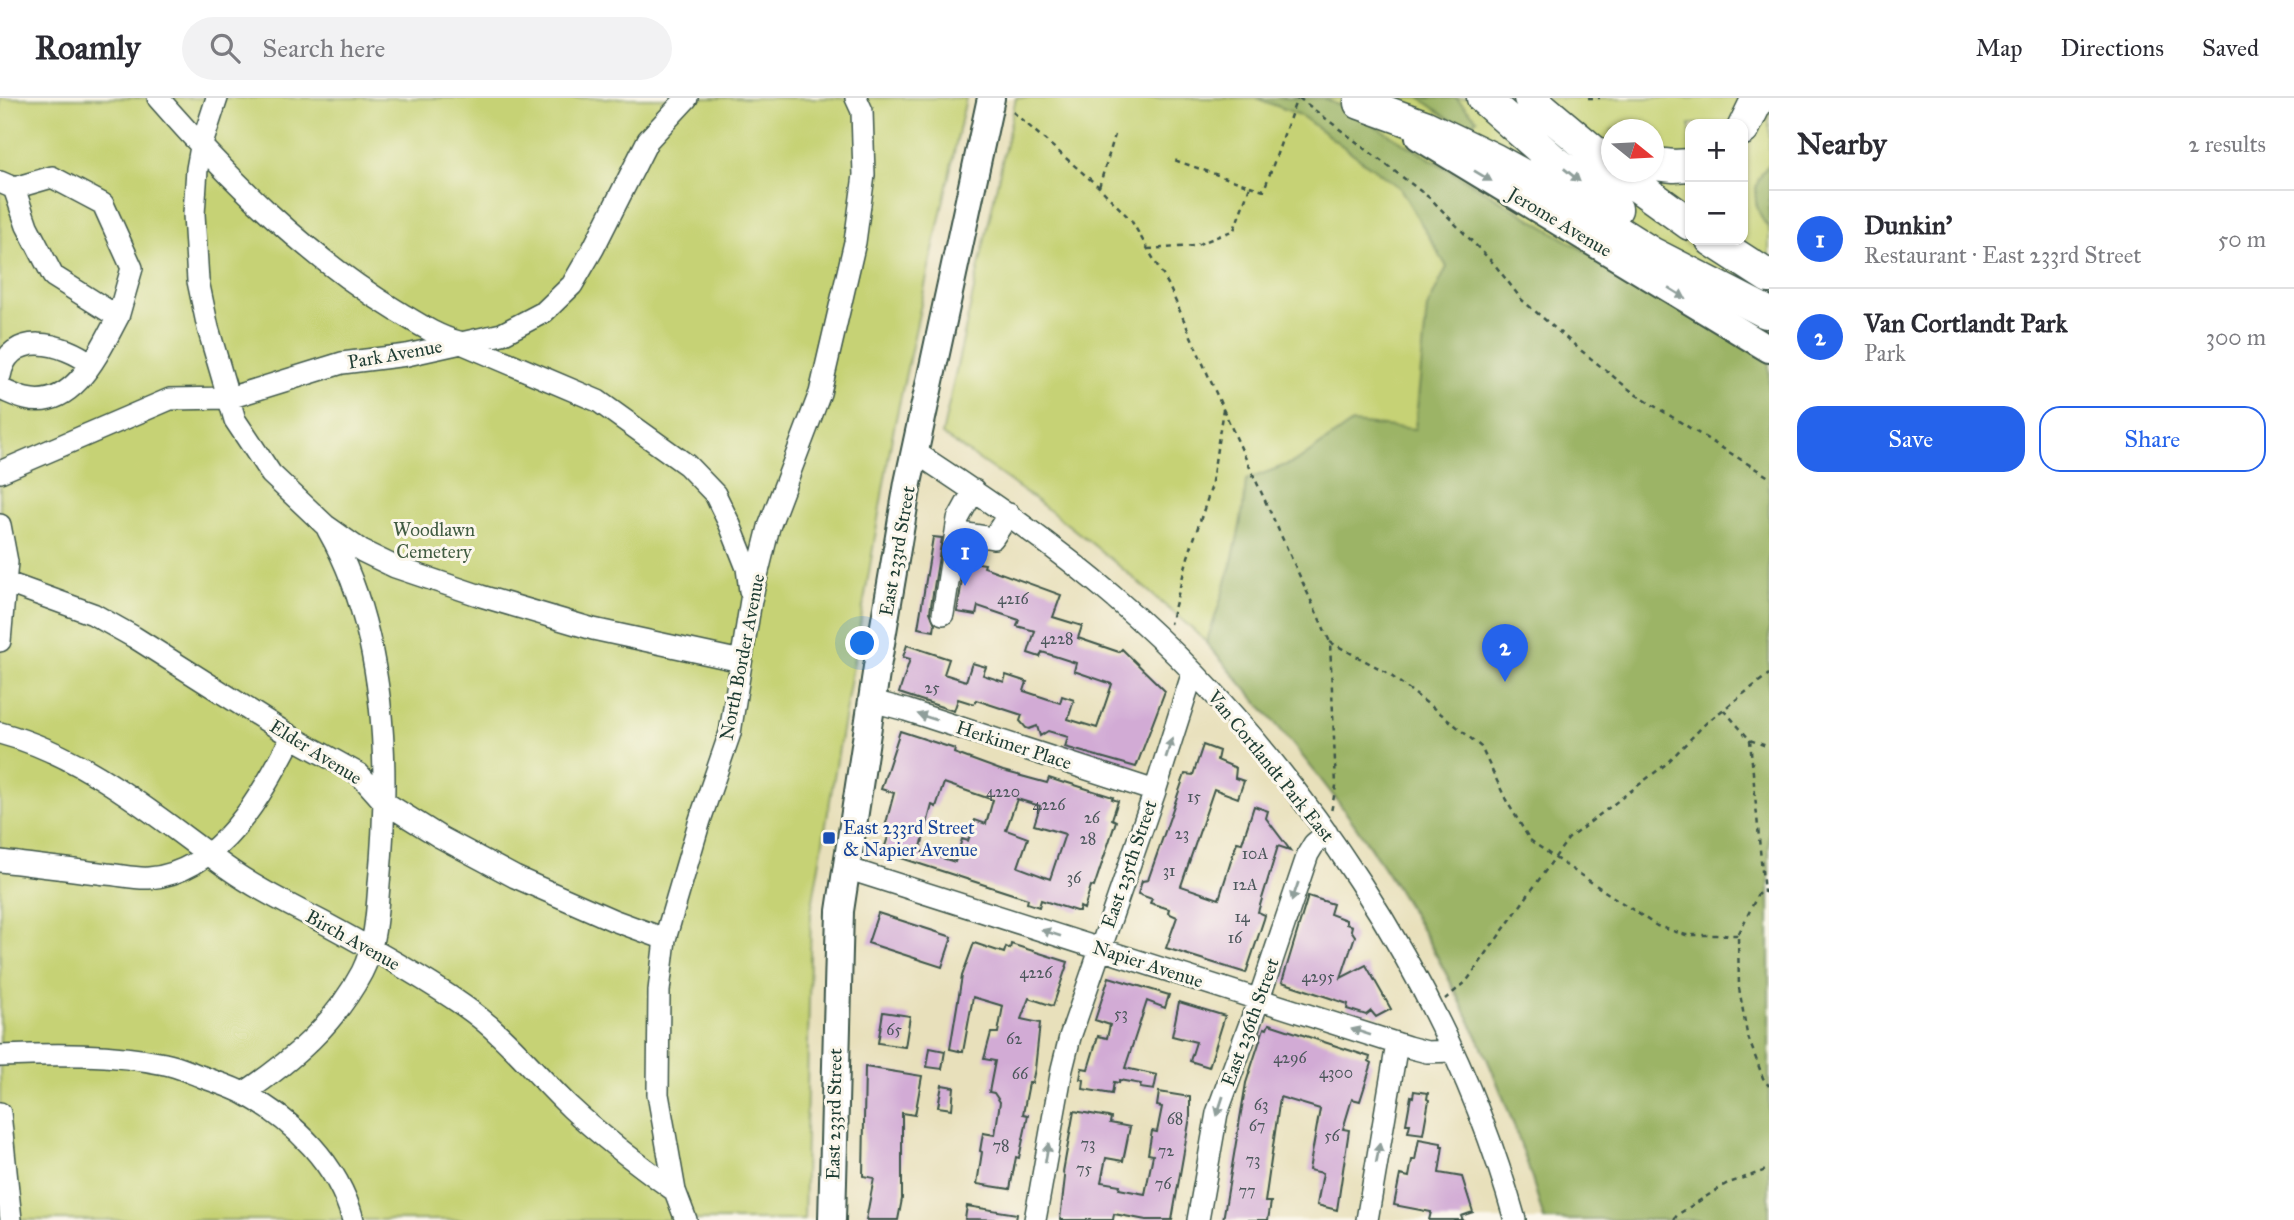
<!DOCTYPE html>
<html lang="en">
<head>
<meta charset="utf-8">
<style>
	:root { --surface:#fff; --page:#f2f2f3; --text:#2b2b33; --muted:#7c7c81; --line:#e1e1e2; --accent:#2563eb }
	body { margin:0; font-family:"IM FELL Great Primer",serif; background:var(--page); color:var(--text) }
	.controls { position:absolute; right:21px; top:21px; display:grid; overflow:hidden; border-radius:14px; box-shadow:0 2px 5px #0004 }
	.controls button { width:63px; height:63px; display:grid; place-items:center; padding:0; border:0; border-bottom:2px solid var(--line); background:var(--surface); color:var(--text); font:35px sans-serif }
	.compass { position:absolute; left:1601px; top:21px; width:63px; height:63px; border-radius:50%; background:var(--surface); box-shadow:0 2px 5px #0004; rotate:108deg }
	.you { position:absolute; left:863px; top:546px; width:24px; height:24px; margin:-18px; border:5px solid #fff; border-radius:50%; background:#1a73e8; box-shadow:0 0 0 10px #1a73e833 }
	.badge { display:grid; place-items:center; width:46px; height:46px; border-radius:50%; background:var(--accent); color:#fff; font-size:23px; font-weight:700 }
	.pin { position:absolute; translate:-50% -58px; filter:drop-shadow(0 2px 4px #0008) }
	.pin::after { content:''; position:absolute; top:37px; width:24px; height:21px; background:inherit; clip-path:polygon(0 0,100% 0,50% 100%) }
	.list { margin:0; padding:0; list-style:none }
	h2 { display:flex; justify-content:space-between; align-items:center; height:91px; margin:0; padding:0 28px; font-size:30px }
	h2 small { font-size:23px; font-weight:400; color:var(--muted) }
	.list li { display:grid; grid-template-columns:46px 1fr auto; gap:21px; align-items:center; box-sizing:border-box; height:98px; padding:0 28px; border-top:2px solid var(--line) }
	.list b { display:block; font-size:26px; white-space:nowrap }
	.list p { margin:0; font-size:23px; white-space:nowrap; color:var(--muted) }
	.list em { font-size:23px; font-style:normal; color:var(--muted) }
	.actions { display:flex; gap:14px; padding:21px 28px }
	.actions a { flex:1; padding:16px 0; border:2px solid var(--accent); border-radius:21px; text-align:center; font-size:24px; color:var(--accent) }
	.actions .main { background:var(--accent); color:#fff }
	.icon { flex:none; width:38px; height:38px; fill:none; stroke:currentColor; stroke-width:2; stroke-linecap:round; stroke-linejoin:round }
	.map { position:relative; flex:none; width:1769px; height:1122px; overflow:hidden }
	header { display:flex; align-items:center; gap:42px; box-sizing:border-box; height:98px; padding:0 35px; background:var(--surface); border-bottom:2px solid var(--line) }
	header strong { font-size:33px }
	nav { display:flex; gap:38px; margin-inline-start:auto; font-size:24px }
	.search { width:490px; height:63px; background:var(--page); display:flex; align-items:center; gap:18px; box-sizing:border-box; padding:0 24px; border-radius:38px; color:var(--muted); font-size:26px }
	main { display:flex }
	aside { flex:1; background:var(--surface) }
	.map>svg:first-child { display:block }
	.green { fill:#c6d274; stroke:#728854; stroke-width:2; fill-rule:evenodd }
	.forest { fill:#9cb466; stroke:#5e784d; stroke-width:2 }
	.building { fill:#d2abd5; fill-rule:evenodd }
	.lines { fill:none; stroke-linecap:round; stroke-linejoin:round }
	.minor-casing { stroke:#3d5548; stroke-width:24 }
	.major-casing { stroke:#3d5548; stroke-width:30 }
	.highway-casing { stroke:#3d5548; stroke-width:35 }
	.path { stroke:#3d5548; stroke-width:2.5; stroke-dasharray:5 5; stroke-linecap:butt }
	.minor { stroke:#fff; stroke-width:21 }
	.major { stroke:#fff; stroke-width:26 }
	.highway { stroke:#fff; stroke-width:32 }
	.oneway { fill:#8f9e9a }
	.transit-dot { fill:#1a4fb4; stroke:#fbf7ec; stroke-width:2.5 }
	.labels { text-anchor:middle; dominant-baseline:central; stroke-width:6; stroke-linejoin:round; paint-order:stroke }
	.number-label { font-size:16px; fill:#4c585c }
	.street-label { font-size:19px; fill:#1f3d34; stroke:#fbf7ec }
	.park-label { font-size:19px; fill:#405b41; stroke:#fbf7ec }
	.transit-label { font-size:19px; fill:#164399; stroke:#fbf7ec; text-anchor:start }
</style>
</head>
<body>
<header>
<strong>Roamly</strong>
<div class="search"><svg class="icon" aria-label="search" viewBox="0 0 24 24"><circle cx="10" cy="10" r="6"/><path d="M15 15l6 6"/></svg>Search here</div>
<nav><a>Map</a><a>Directions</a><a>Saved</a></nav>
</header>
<main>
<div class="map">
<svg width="1769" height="1122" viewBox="0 0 1769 1122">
	<rect width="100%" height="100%" fill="#fbf7ec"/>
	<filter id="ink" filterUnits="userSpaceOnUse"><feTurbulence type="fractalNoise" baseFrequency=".0143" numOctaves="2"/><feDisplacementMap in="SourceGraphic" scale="14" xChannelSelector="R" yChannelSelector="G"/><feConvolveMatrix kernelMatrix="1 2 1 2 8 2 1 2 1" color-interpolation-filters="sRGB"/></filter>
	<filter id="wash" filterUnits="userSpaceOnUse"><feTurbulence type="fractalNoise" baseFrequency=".00686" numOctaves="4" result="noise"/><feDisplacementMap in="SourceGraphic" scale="28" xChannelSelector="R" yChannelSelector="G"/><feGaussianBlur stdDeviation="1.57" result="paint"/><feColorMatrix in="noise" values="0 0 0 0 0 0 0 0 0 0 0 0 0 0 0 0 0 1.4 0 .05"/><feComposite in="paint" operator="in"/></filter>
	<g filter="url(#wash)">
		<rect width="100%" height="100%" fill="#e8e0bb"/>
		<path class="green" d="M0,0H966L892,339L811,814L804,1122H0Z
			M1016,0H1769V1122H1544C1486,906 1360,709 1208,546C1191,529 1171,513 1153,497C1086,438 1016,385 942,337ZM1690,26H1743V142H1690ZM1612,32H1654V74H1612Z"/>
		<path class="forest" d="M1256,0H1324L1352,14L1769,263V1122H1544C1513,1006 1458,885 1393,783C1339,698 1273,621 1206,545C1225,492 1242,438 1246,382L1299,362L1352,325L1415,331L1427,210L1447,169L1400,90L1300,17Z
			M1420,0H1456L1477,21L1465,32Z
			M1769,66V131C1752,109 1750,87 1769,66Z"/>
		<g id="blocks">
			<path class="building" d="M933,439L942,440L930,514L935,526L934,533L918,530Z
				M965,463L985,466L984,469L1061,497L1053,519L1082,528L1078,540L1119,554L1122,551L1165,593L1136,669L1065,649L1068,639L1048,633L1040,638L1037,628L1029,631L1026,630L1020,623L1022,617L976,602L974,606L958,601L954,613L899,595L910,561L903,559L907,547L949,561L944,576L966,583L972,565L986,569L983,577L1004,584L1006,577L1027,584L1024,593L1060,605L1062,598L1074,602L1068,621L1097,630L1112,586L1074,573L1076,565L1042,554L1040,559L1028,555L1035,533L1017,528L1019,522L978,508L976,517L957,514Z
				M900,633L955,651L954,655L1003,673L1047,685L1049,680L1064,685L1065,684L1113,699L1112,701L1118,703L1112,721L1116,723L1094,789L1091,788L1084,811L1080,809L1079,813H1076L1041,802L1039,809L1027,805L1028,801L883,754L891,730L885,729L894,695L881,691ZM944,685L993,702L986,726L975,722L968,743L962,741L955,764L920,753L932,707L936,709ZM1017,701L1040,708L1034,727L1065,736L1050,781L1018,769L1028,740L1006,732Z
				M1203,647L1219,653L1217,662L1236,670L1235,680L1244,683L1238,700L1214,691L1181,788L1219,801L1237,744L1242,745L1254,708L1268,713L1266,720L1290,752L1278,748L1258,814L1265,817L1264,821L1246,875L1166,850L1177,819L1168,815L1169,811L1150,805L1152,801L1138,796L1142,783L1148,782L1185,676L1193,677Z
				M1308,798L1333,806L1330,816L1346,822V826L1352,828L1351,832L1355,838L1341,880L1366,867L1391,911L1376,919L1371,913L1366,917L1347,911L1348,906L1282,884Z
				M878,815L952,839L942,869L868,845Z
				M974,845L1004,855L1006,849L1010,851L1011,846L1068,864L1053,908L1029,900L1021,921L1040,925L1035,971L1032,985H1029L1023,1016L1028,1017L1025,1032L1019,1060L1016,1059L1010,1091L977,1086L982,1054L980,1053L983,1035L995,1037L1000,1004L994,995L989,994L995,963L984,961L991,935H998L1003,908L973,899L963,954L950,951L962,878Z
				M1109,879L1169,897L1165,910L1147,903L1125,970L1157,977L1154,992L1140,990L1141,986L1119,982V985L1114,984L1112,996L1083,991L1084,982L1080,981L1082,970L1088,971L1098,938L1107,940L1110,927L1095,922Z
				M1179,904L1225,918L1209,969L1190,963L1196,944L1172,938Z
				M883,914L910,918L905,949L878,945Z
				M1269,926L1370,959L1369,963L1372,965L1360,1003L1352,1001L1343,1031L1349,1032L1337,1112L1317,1107L1323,1075L1309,1072L1320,1011L1280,999L1265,1104H1271L1268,1122H1223L1246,985L1264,930L1267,931Z
				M930,950L945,953L942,971L927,969Z
				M865,969L922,978L915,1017L902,1015V1101L898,1122H866L874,1080L863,1078Z
				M942,987L954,989L952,1011L938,1009Z
				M1414,993L1428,995L1427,1001L1429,1002L1423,1036L1408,1034L1410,1026H1406L1411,998L1413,999Z
				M1159,994L1190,999V1019L1172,1122H1146L1114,1116L1113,1122H1060L1065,1079L1063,1074L1074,1013L1108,1019L1111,1020L1110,1025L1130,1029L1123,1063L1106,1060L1101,1084L1120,1087L1119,1091L1145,1096L1153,1057L1148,1056L1152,1033L1157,1034L1162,1009L1157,1008Z
				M1419,1041L1441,1045V1048H1443L1439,1075L1462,1079L1473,1114L1461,1118L1463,1122H1429L1431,1114L1394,1107L1400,1077L1409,1079L1412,1062H1415Z
				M967,1108L1017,1116L1016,1122L965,1121Z"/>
		</g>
	</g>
	<g filter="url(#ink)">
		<use href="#blocks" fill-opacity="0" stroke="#3d5548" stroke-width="2"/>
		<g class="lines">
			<g class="minor-casing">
				<path id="minor" d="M158,0C228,80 306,158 397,213C417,225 436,238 459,244L598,303L687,367L715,396L730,427L747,470L750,493
					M217,0L201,49L197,71L194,116L198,183L208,230L235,322L271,376L325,427L362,453L395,469L481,498L593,531L741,563
					M0,84L14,90L52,79L103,106L132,170L118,219L53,178L27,128L14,90
					M0,278C9,230 64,245 91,266
					M0,291C8,294 17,299 26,301C74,313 100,252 118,219
					M915,354C985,400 1053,446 1116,501C1298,659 1450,889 1515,1122
					M0,374L170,301L229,300L342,265L407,257L502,236L544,214L572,187L593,151L648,42L687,0
					M0,427L7,464L0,543
					M956,434L993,440L1009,416
					M5,484L93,516L134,539L292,639L359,676L384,704L440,739L515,779L613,822L665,841
					M943,516L958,421L974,392
					M872,603L906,612L1155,693
					M0,635C87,658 155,718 226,769C258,792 294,809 328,827C374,852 421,878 464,908C506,937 535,976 571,1010C604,1041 639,1067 675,1093
					M0,763C36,767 71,772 107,776C120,777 136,781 149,780C221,774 262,696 292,639
					M846,770L1408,949L1427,954L1451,953
					M0,958C55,956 111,955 165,966C177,968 189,974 200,978C215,984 231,988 245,996C294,1023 338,1066 353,1122
					M244,995C293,962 334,927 362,874C375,849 377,814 379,786C390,671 387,535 328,432
					M0,1015L11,1122
					M686,1122L675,1093L658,996L659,893L665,841L700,722L730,635L751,502L769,429L820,295L855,144L864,77L862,13L856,0
					M1035,1122L1062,971L1070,939L1155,693L1193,574
					M1198,1122L1217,1015L1259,901L1308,756L1314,746L1327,735
					M1367,1122L1397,946"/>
			</g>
			<g class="major-casing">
				<path id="major" d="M1419,39L1769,251
					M832,1122L840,813L877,569L908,385L991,0"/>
			</g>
			<g class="highway-casing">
				<path id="highway" d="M1483,0L1553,62L1616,111
					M1530,0L1612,69
					M1360,5L1424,28L1495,62L1569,103L1651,155L1766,214
					M1743,31L1758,0
					M1654,66L1674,68L1690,67
					M1618,74L1690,126
					M1712,142L1769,179"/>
			</g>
			<path class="path" d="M1299,0L1431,101L1495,167L1522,202L1578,250L1635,296L1769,379
				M1588,0H1600
				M1013,14L1099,89L1131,122L1168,186L1223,311L1211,390L1188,459L1170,526
				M1250,88L1264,92L1297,0
				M1099,89L1115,37
				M1148,151L1194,148L1234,132L1250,88L1174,62
				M1223,311L1330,544L1336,688L1331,714
				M1330,544L1386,574L1449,622L1481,649L1506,702L1530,742L1555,760L1657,828L1686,837H1738
				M1724,612L1750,642L1769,649
				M1750,642L1764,795
				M1769,793L1758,796L1738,837L1739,890L1747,936L1763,980L1769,988
				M1445,901L1466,884L1568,741L1666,666L1706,625L1769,576
				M1674,1122L1677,1117L1726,1086L1769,1071"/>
			<use href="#minor" class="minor"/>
			<use href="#major" class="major"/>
			<use href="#highway" class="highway"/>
		</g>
		<defs><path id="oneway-solid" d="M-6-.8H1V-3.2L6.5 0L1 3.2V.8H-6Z" transform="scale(1.75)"/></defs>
		<g class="oneway">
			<use href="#oneway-solid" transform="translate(1572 77) rotate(39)"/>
			<use href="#oneway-solid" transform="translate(1483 78) rotate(31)"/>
			<use href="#oneway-solid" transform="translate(1677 195) rotate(32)"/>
			<use href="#oneway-solid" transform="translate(927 619) rotate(-162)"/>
			<use href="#oneway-solid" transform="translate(1169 650) rotate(-72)"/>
			<use href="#oneway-solid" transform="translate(1295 794) rotate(109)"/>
			<use href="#oneway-solid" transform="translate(1051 835) rotate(-162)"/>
			<use href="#oneway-solid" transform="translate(1361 934) rotate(-162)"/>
			<use href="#oneway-solid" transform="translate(1220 1008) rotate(108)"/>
			<use href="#oneway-solid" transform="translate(1047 1055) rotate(-80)"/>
			<use href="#oneway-solid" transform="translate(1378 1055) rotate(-80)"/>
		</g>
	</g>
	<rect class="transit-dot" x="822" y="733" width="14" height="14" rx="3.5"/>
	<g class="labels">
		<g class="number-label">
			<text x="1013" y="500">4216</text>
			<text x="1057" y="540">4228</text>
			<text x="932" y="589">25</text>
			<text x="1003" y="693">4220</text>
			<text x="1194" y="698">15</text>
			<text x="1049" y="706">4226</text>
			<text x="1092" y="719">26</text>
			<text x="1182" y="735">23</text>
			<text x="1088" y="740">28</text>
			<text x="1255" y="755">10A</text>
			<text x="1169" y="772">31</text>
			<text x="1074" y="779">36</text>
			<text x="1245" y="786">12A</text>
			<text x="1242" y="818">14</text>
			<text x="1235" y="839">16</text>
			<text x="1036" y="874">4226</text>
			<text x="1318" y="878">4295</text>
			<text x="1121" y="915">53</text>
			<text x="894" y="931">65</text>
			<text x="1014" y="940">62</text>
			<text x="1290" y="959">4296</text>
			<text x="1336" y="974">4300</text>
			<text x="1020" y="975">66</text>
			<text x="1261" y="1006">63</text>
			<text x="1175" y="1020">68</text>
			<text x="1257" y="1027">67</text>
			<text x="1332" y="1037">56</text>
			<text x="1088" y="1045">73</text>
			<text x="1001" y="1047">78</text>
			<text x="1166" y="1052">72</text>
			<text x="1253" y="1061">73</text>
			<text x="1084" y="1070">75</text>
			<text x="1163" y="1085">76</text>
			<text x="1247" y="1092">77</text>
		</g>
		<g class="street-label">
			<text transform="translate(1560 124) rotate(31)">Jerome Avenue</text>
			<text transform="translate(395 256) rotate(-10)">Park Avenue</text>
			<text transform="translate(897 453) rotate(-80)">East 233rd Street</text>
			<text transform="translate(742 559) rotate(-79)">North Border Avenue</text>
			<text transform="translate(1014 647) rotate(18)">Herkimer Place</text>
			<text transform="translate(316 654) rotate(32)">Elder Avenue</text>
			<text transform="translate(1271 668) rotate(51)">Van Cortlandt Park East</text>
			<text transform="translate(1129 766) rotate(-71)">East 235th Street</text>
			<text transform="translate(353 842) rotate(29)">Birch Avenue</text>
			<text transform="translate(1148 866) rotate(18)">Napier Avenue</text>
			<text transform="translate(1250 924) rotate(-70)">East 236th Street</text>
			<text transform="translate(834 1016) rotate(-89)">East 233rd Street</text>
		</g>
		<g class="park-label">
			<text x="434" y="431">Woodlawn<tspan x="434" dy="22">Cemetery</tspan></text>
		</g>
		<g class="transit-label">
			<text x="843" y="729">East 233rd Street<tspan x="843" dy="22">&amp; Napier Avenue</tspan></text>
		</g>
	</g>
</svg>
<div class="controls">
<button>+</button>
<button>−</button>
</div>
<svg class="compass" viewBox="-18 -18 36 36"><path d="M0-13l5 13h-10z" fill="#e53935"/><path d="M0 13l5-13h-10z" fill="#7c7c81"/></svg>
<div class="you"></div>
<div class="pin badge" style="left:965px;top:488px">1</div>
<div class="pin badge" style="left:1505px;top:584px">2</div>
</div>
<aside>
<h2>Nearby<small>2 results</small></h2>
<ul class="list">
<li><span class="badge">1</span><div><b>Dunkin'</b><p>Restaurant · East 233rd Street</p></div><em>50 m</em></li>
<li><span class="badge">2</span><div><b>Van Cortlandt Park</b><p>Park</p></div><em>300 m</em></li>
</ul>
<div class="actions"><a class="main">Save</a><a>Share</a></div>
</aside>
</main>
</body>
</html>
